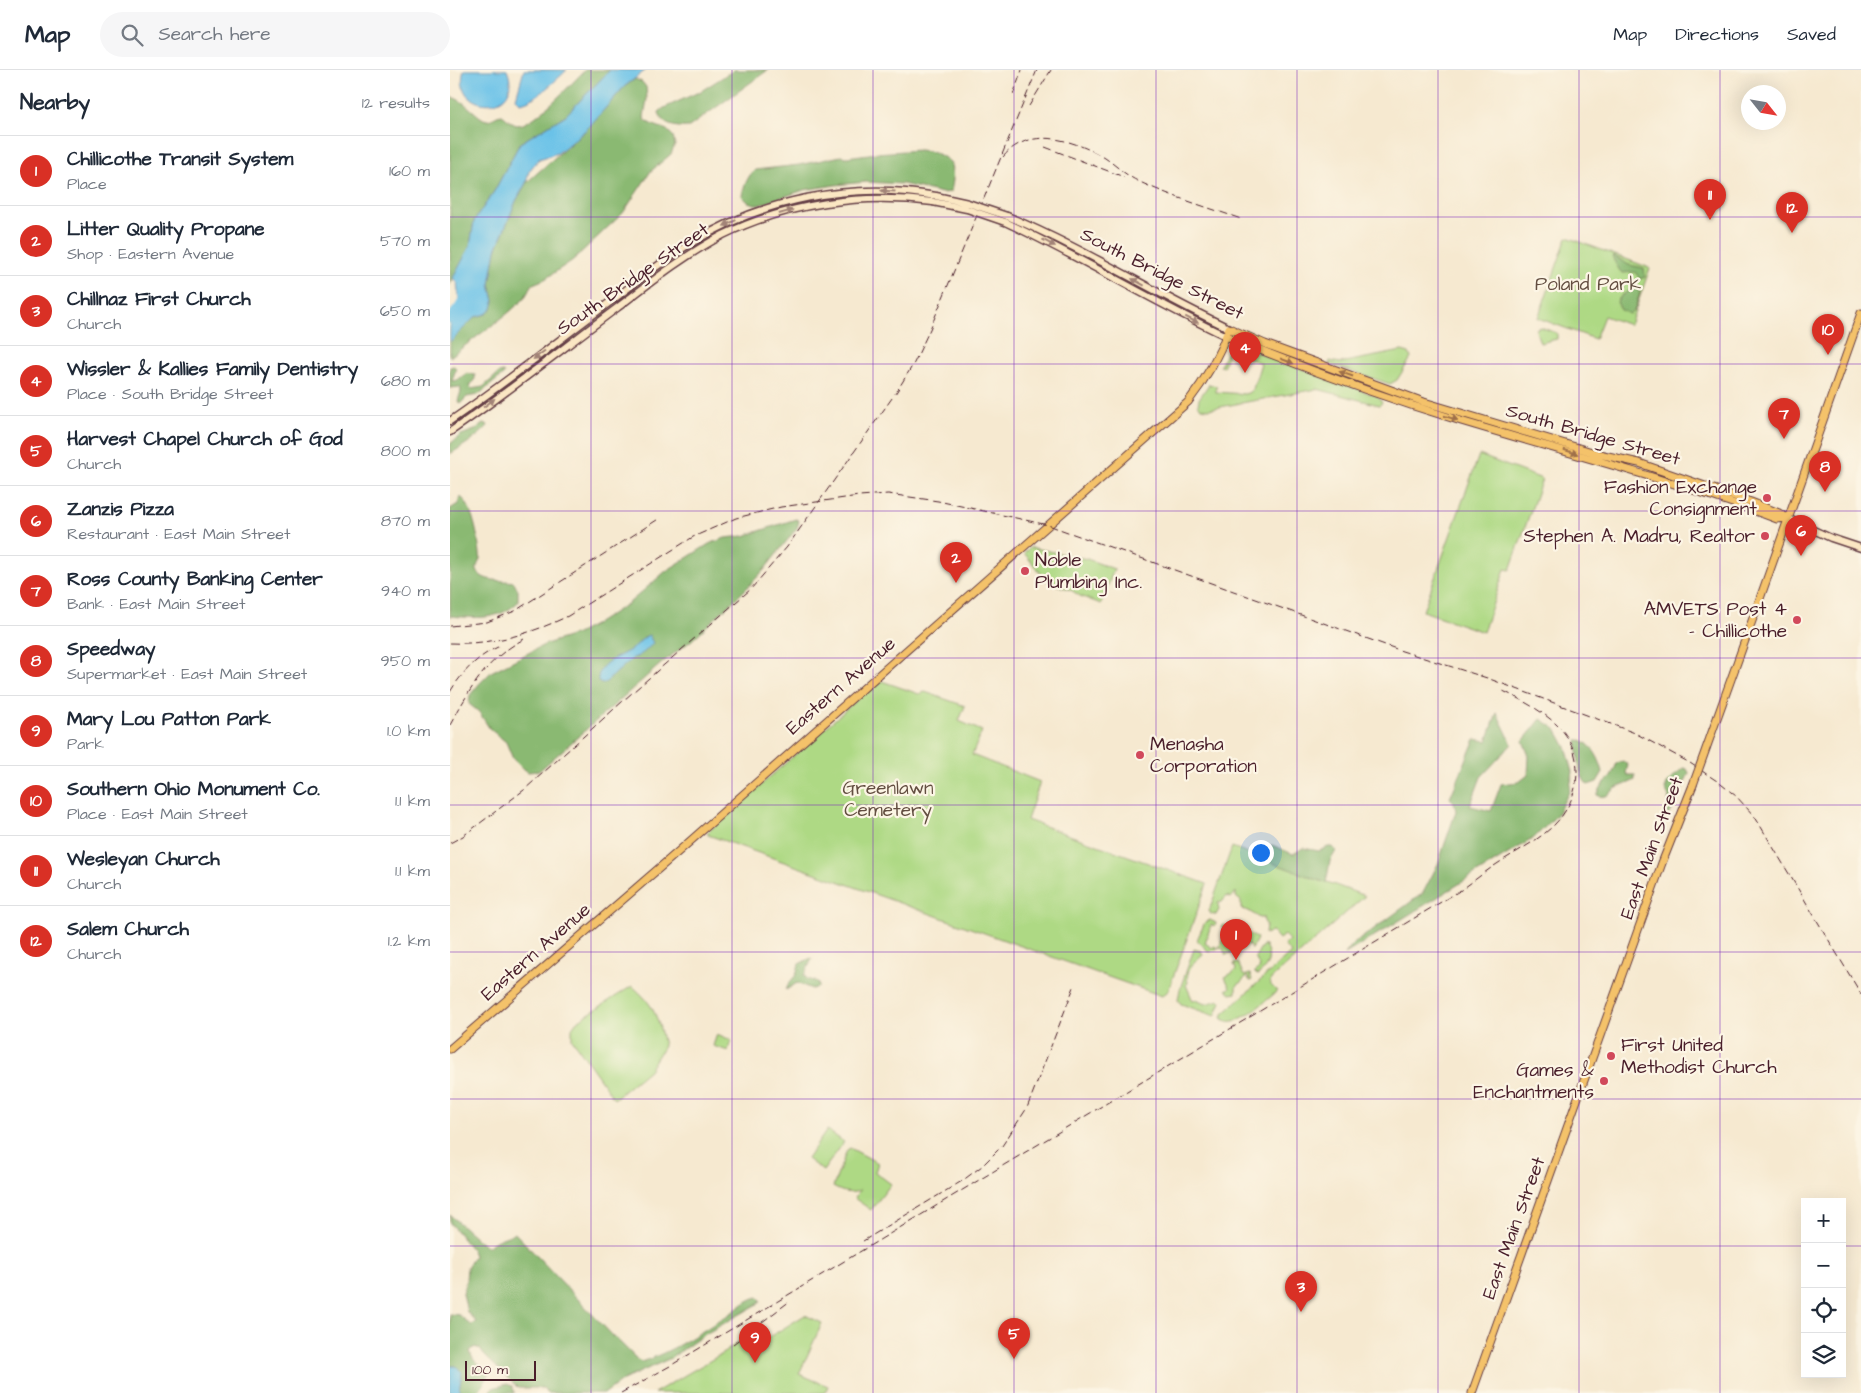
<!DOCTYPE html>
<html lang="en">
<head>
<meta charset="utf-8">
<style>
	:root { --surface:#fff; --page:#f6f6f7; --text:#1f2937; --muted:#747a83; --line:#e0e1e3; --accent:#d93025 }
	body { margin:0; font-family:"Architects Daughter",sans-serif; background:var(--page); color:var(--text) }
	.controls { position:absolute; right:15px; bottom:15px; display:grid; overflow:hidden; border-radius:0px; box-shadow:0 5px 20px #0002 }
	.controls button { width:45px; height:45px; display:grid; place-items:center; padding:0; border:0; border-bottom:1px solid var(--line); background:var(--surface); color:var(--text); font:25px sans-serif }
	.compass { position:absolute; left:1291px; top:15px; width:45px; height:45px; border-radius:50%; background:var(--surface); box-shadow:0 5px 20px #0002; rotate:121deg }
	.scale { position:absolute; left:15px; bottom:12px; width:71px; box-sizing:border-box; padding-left:5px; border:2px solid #4a1f2b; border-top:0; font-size:14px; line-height:18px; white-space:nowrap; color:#4a1f2b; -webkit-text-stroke:4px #fcf5e5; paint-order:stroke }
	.you { position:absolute; left:810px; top:782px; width:18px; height:18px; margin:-12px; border:4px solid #fff; border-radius:50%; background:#1a73e8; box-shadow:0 0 0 8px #1a73e833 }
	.badge { display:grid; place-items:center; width:32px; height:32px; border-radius:50%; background:var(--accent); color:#fff; font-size:16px; font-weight:700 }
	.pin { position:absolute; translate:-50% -41px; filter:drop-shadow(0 1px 2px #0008) }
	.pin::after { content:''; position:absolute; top:26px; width:18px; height:15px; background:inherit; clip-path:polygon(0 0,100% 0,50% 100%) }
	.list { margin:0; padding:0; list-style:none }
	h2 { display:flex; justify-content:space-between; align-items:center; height:65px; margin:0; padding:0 20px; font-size:21px }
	h2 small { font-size:16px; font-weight:400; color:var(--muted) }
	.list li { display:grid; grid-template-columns:32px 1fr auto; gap:15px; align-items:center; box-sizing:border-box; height:70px; padding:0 20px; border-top:1px solid var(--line) }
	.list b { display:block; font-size:19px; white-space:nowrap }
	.list p { margin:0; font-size:16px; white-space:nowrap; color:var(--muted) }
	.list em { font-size:16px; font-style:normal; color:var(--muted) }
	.icon { flex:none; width:28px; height:28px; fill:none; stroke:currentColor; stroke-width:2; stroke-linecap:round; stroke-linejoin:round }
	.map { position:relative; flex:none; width:1411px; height:1323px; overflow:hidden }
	header { display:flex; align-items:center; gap:30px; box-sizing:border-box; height:70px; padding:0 25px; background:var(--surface); border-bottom:1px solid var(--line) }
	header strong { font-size:24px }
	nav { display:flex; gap:28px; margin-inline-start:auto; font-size:18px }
	.search { width:350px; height:45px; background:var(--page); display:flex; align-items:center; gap:12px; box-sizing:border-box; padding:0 18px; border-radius:28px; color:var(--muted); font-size:19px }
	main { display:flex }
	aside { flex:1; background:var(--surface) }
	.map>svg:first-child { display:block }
	.green { fill:#aed984; stroke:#7c7c58 }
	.forest { fill:#8ab972; stroke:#6a6c4e; fill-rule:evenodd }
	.water { fill:#6bc2e8; stroke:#5a708a }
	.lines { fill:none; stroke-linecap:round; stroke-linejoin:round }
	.river { stroke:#6bc2e8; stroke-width:9 }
	.secondary-casing { stroke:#643d44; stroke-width:9 }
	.primary-casing { stroke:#643d44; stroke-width:9 }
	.secondary { stroke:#fbe7c3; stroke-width:6 }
	.primary { stroke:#f4c26a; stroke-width:7 }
	.rail { stroke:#4a1f2b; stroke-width:1; stroke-dasharray:8 4; stroke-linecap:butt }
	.secondary-bridge-casing { stroke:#643d44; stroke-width:9; stroke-linecap:butt }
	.primary-bridge-casing { stroke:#643d44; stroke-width:9; stroke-linecap:butt }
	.secondary-bridge { stroke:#fbe7c3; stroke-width:6 }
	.primary-bridge { stroke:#f4c26a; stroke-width:7 }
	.oneway { fill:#a28377 }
	.oneway2 { fill:#9f704a }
	.grid { fill:none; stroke:#7b2cbf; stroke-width:1; stroke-opacity:0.55 }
	.poi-dot { fill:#d1495b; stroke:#fcf5e5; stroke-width:2 }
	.labels { text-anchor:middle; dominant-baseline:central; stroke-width:4.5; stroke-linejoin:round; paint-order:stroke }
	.street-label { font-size:19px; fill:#4a1f2b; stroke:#fcf5e5 }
	.park-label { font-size:19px; fill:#634e41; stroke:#fcf5e5 }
	.poi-label { font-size:19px; fill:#4a1f2b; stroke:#fcf5e5; text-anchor:end }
</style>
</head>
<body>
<header>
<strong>Map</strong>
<div class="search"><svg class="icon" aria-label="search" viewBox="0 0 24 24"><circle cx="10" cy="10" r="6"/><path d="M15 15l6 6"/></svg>Search here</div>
<nav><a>Map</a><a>Directions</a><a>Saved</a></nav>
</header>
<main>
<aside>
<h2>Nearby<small>12 results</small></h2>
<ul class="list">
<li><span class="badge">1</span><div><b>Chillicothe Transit System</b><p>Place</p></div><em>160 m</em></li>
<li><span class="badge">2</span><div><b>Litter Quality Propane</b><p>Shop · Eastern Avenue</p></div><em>570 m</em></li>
<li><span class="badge">3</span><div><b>Chillnaz First Church</b><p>Church</p></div><em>650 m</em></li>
<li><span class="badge">4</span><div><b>Wissler &amp; Kallies Family Dentistry</b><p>Place · South Bridge Street</p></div><em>680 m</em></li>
<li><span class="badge">5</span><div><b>Harvest Chapel Church of God</b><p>Church</p></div><em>800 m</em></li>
<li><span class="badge">6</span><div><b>Zanzis Pizza</b><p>Restaurant · East Main Street</p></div><em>870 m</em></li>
<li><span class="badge">7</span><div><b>Ross County Banking Center</b><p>Bank · East Main Street</p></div><em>940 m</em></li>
<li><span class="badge">8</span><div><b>Speedway</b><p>Supermarket · East Main Street</p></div><em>950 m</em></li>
<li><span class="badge">9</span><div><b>Mary Lou Patton Park</b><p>Park</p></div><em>1.0 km</em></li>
<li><span class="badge">10</span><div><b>Southern Ohio Monument Co.</b><p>Place · East Main Street</p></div><em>1.1 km</em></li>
<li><span class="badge">11</span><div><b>Wesleyan Church</b><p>Church</p></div><em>1.1 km</em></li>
<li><span class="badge">12</span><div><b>Salem Church</b><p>Church</p></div><em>1.2 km</em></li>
</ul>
</aside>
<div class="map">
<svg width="1411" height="1323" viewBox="0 0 1411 1323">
	<rect width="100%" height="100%" fill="#fcf5e5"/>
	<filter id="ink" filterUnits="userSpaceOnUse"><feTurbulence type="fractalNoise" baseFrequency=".02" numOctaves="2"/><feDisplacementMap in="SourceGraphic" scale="10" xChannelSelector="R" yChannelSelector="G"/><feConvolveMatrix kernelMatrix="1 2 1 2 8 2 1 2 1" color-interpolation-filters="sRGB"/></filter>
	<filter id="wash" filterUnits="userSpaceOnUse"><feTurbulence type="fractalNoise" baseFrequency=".0096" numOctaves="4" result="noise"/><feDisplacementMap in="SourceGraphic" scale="20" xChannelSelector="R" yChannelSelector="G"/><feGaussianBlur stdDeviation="1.12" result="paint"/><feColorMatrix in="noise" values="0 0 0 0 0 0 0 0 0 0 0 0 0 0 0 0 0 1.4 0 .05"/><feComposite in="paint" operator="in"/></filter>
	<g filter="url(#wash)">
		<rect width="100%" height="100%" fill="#f6e9d0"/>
		<path class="green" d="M1117,167L1200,198L1180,255L1154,246L1145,269L1088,248Z
			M1090,257L1107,263V269L1090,273L1086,261L1087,258Z
			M784,274L927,326L930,329L932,333L929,335L867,319L759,339L751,338L748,335L749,329L759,314L766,316V322L794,324L798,323L803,319L811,293L779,281L773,297L770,296L777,281Z
			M952,281L959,283L961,288L947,310L940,314L879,294L880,291L890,293Z
			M1029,385L1092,409L1060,500L1055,499L1033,562L973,541Z
			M580,477L637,489L664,499L651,534L630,526L621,520L598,512L574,483Z
			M429,610L469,624L475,622L515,636L509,651L532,661L522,685L590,712L577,750L757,814L718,921L712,926L258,765V762Z
			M782,777L915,826L821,909L820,914L827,921C818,930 796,948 784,951C779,952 776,951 772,949L773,944L841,883L834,875L839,870L834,865L829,869L822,861L815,864L816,855L813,849L814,848H809L799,841L791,839V831L786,827V822L781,828L777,826L772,832L768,833L769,840L766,845L761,844L759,841Z
			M760,850L766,853L765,856L761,855L755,873L762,878L764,876L768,878L759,882L747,870L755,852Z
			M772,855L778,857L788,879L785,880L784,878L782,879V882L776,885L772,877L769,878L776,860L771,857Z
			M792,861L807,868L806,871L801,879L799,874L793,877L786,863L789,866Z
			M813,875L815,876C822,886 818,899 807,905L804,902L810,898L805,887Z
			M744,879L751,881L753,884C744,892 735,900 738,913L736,915L743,931L746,930L755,934L770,930L771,932L765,946L731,934L728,930L730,919Z
			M788,893L794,906L800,904L802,910L800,911L797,906L786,917V923L781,924L776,920L780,918L775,907L784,902L786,899L784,894Z
			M182,916C205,935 208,948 214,976L199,1000L164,1029L122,969V958L126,952Z
			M267,964L281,970L278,981L263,976Z
			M377,1060L394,1072L373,1101L357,1089Z
			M400,1078L428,1093L425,1102L441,1114L421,1140L404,1128L410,1120C400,1125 392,1122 383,1117L397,1080Z
			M355,1245L372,1253L349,1304L378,1316L375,1323H204L275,1282L299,1264L308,1274Z"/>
		<path class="forest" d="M135,0H160L116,45L70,73L45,120L24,151L20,176L0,215V27C14,28 29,50 37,50C43,50 46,45 52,45C57,48 62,55 68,55C84,55 123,12 135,0Z
			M284,0H318L239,57C227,58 211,56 209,42L214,38L251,21Z
			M185,9L192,12L196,17L197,29L194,47L196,51L201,54L217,60L223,66L225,75L221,84L201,101L173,143L123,190L95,209L83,214L73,230L57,244L0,287V272L25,247L36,244L44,231L40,214L46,180L66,131L76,113L137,59L174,17Z
			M469,80C481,81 492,84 501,93L503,110L501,122L492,123L453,114L416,112L385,115L354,120L309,135L298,132L292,126C293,118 298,105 305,100L349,95L391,86L397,87L426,83Z
			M1164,186L1179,195L1194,198L1195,207L1190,209L1185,202L1172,203C1170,202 1163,189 1162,187Z
			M1184,218H1188L1190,223L1184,241L1179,244L1171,240L1167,232L1171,226Z
			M4,296L6,298L2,311L7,310L17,303L25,305V309L19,316L21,319L33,317L49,303L53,302L54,304L28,325L17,327L10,334L8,331L11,321L10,317L0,318V297Z
			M33,354H37L38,356C27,368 13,376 0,384V374L11,365L25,360Z
			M10,427C22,431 29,472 30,484C32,492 22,497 30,505C38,512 54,510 64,512L68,520V532C49,551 25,548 0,546V439L8,434Z
			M346,449L349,451L347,458L314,500L296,519L242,570L213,592L89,701L78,702L69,695L63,689L56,672L40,659L29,642L19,634L20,625L30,613L41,602L96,574L127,564L146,554L179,533L216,501L259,474L275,468L294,466ZM195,566L188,587L163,589L183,579Z
			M1047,643L1062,674L1031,707L1020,736L1041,741L1051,714L1069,712L1078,705L1079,686L1073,671L1091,649L1106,659L1116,677L1123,702L1119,722L1106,746L1084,768L895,884L902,875L973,823L988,794L1006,741L1004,732L1000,728L1025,669L1037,671Z
			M1131,670C1143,675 1150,690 1153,702L1147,712L1138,715C1127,705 1129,686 1127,671Z
			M1173,691L1178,695L1176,703L1178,705H1185V710C1179,714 1171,715 1165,719C1159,724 1156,729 1147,725L1153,714L1161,707L1167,693Z
			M1233,698L1237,699L1239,703L1221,742L1216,747L1219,727L1215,719L1218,712Z
			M822,775L843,784L853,778L869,781L878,777H883L886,781L880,791L876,813L820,792C816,787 816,781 819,776Z
			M361,888L362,889L354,905L357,909L368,912L369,917L362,919L347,913L336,920L339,913L346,905L349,894Z
			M0,1145L35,1176H39C47,1168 55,1168 64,1163L66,1164L164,1267C174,1275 181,1285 191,1292C222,1282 251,1262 278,1245C288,1239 297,1229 308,1227L311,1230L308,1234L252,1266L221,1288L173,1310L155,1323H98L93,1318H68L34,1285L30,1279L25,1277L20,1281C22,1293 32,1295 39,1303L36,1310L27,1323H9V1312L12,1306L6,1296H0V1244L9,1245L21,1255L27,1253L17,1242L13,1223L16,1211L17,1197L24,1186L22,1180L0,1153Z
			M57,1314L62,1316L65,1323H38L43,1318Z"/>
		<path class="water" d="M14,0H57C76,45 0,45 14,0Z
			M74,0H117C105,11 85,31 70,33L66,28Z
			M160,0H196L174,17L137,59L108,83L89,89L79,101L76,113L66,131L46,180L40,214L44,231L42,239L36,244L25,247L0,272V252L10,239L7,213L3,208L20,176L24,151L45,120L70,73L116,45Z
			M199,565L203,573C198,579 191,586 183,588L156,612L152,614L148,612C147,590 170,588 183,578C189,574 192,567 199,565Z
			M0,1296H6L12,1302C12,1308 9,1315 9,1323H0Z"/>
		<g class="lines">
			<path class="river" d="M0,249L10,236L14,227"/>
		</g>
	</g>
	<g filter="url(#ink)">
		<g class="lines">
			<g class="secondary-casing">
				<path id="secondary" d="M557,146C634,178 704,223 779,258
					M555,152C631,187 701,231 776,266
					M0,351C56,313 110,269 164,229C189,210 212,191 238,175C312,129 401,111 486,126
					M0,362C57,323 112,279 167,238C201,212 235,185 273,165C338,133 412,123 483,132
					M1337,448L1381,468L1411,478"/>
			</g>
			<g class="primary-casing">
				<path id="primary" d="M776,266C853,298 932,327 1011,351C1117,383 1223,410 1327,449L1337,448
					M1307,537L1411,243
					M0,979L229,781L738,332C756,309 769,286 779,258L815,274L974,332L1149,384L1189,393L1301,432L1329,443L1337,448
					M1022,1323L1212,793L1243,715"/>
			</g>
			<use href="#secondary" class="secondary"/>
			<use href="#primary" class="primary"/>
			<path class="rail" d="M563,25L572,0
				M579,36L601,0
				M595,77L674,107
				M553,87C579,55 625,70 655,88C667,96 676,106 690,112C722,127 757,137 791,149
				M0,556L37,552L65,541L210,448
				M0,573C42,575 81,564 118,546L243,467L286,448L331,437L409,426L438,424L488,431L598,455L952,581L1037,608L1185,663L1240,693L1267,711L1286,726L1305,747L1411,924
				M0,622C12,602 29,585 50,576
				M0,655C20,619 36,589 74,569
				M0,773L13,766L74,720L183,622L301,519L337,477L447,321L464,293L480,259L587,0
				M413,1171L512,1111L532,1096L552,1076L577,1038L624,917
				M283,1274L340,1231
				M171,1323L220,1296L1011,820C1021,813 1031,805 1041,798C1061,784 1083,774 1101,758C1131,731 1138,683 1106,654C1091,640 1070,629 1051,620"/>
			<g class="secondary-bridge-casing">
				<path id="secondary-bridge" d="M486,126L518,133L557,146
					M483,132L517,139L555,152"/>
			</g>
			<g class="primary-bridge-casing">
				<path id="primary-bridge" d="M1243,715L1307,537"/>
			</g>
			<use href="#secondary-bridge" class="secondary-bridge"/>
			<use href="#primary-bridge" class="primary-bridge"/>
		</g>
		<defs><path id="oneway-solid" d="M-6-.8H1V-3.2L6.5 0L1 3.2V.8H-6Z" transform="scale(1.25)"/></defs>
		<g class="oneway">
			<use href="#oneway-solid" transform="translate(438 121) rotate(-177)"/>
			<use href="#oneway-solid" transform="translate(336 142) rotate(-16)"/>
			<use href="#oneway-solid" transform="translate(280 153) rotate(155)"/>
			<use href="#oneway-solid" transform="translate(599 173) rotate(28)"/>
			<use href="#oneway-solid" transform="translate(688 212) rotate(-152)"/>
			<use href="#oneway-solid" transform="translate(742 250) rotate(26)"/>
			<use href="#oneway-solid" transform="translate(89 285) rotate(143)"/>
			<use href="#oneway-solid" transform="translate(39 333) rotate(-37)"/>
		</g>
		<g class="oneway2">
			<use href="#oneway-solid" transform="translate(837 291) rotate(21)"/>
			<use href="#oneway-solid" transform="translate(896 304) rotate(-161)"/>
			<use href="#oneway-solid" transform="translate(1001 348) rotate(18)"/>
			<use href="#oneway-solid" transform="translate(1121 382) rotate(17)"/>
		</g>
	</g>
	<path class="grid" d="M141,0V1323M282,0V1323M423,0V1323M564,0V1323M706,0V1323M847,0V1323M988,0V1323M1129,0V1323M1270,0V1323M0,147H1411M0,294H1411M0,441H1411M0,588H1411M0,735H1411M0,882H1411M0,1029H1411M0,1176H1355M1392,1176H1411"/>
	<g class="poi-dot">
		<circle cx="1317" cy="428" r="5"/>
		<circle cx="1315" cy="466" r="5"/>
		<circle cx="575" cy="501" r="5"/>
		<circle cx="1347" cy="550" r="5"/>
		<circle cx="690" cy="685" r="5"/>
		<circle cx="1161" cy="986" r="5"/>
		<circle cx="1154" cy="1011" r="5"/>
	</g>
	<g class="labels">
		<g class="street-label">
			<text transform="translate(712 204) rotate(27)">South Bridge Street</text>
			<text transform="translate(183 209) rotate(-35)">South Bridge Street</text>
			<text transform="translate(1143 365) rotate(16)">South Bridge Street</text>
			<text transform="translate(391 616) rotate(-41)">Eastern Avenue</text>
			<text transform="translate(1202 778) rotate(-70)">East Main Street</text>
			<text transform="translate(86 882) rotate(-41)">Eastern Avenue</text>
			<text transform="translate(1064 1158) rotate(-70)">East Main Street</text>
		</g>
		<g class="park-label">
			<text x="1138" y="214">Poland Park</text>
			<text x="438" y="718">Greenlawn<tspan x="438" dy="22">Cemetery</tspan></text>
		</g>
		<g class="poi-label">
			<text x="1307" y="417">Fashion Exchange<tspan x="1307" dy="22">Consignment</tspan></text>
			<text x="1305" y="466">Stephen A. Madru, Realtor</text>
			<text x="585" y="490" text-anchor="start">Noble<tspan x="585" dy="22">Plumbing Inc.</tspan></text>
			<text x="1337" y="539">AMVETS Post 4<tspan x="1337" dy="22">- Chillicothe</tspan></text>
			<text x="700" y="674" text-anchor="start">Menasha<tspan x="700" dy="22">Corporation</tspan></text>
			<text x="1171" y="975" text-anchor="start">First United<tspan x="1171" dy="22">Methodist Church</tspan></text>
			<text x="1144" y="1000">Games &amp;<tspan x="1144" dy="22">Enchantments</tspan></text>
		</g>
	</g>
</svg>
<div class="controls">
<button>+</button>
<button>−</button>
<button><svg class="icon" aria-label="locate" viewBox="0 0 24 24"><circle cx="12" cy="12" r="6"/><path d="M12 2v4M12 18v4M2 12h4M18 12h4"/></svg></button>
<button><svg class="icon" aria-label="layers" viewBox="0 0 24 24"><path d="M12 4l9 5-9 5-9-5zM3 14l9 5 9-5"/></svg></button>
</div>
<svg class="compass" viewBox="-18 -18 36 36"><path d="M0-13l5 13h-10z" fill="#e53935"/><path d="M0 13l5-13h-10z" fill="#747a83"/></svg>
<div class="scale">100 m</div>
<div class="you"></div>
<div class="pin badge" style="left:786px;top:890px">1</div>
<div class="pin badge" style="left:506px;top:513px">2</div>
<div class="pin badge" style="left:851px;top:1242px">3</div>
<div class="pin badge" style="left:795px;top:303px">4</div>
<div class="pin badge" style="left:564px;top:1289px">5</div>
<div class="pin badge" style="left:1351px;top:486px">6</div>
<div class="pin badge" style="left:1334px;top:369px">7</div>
<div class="pin badge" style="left:1375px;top:422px">8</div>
<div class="pin badge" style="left:305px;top:1293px">9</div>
<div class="pin badge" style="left:1378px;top:285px">10</div>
<div class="pin badge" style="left:1260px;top:150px">11</div>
<div class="pin badge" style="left:1342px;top:163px">12</div>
</div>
</main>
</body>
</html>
